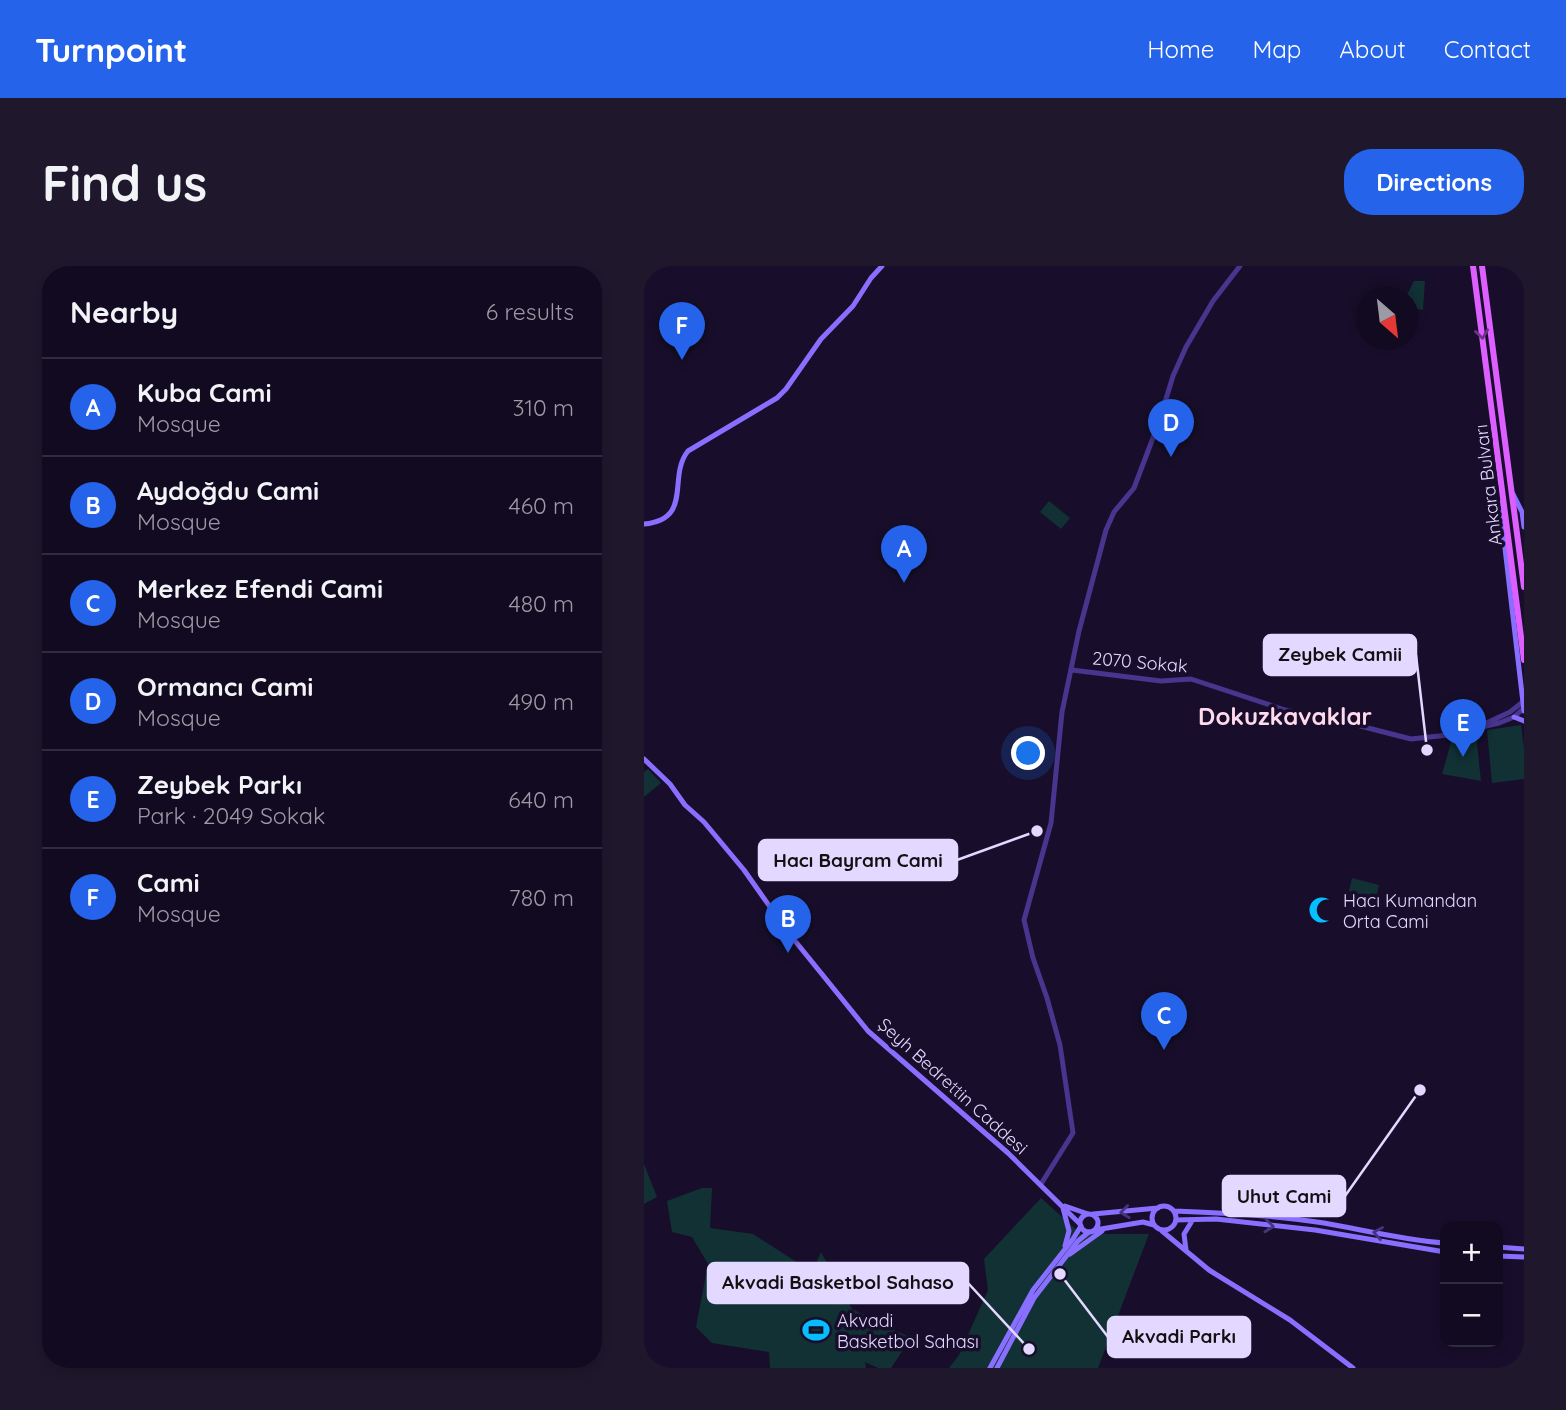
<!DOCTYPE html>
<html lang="en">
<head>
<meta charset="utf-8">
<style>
	:root { --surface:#120a20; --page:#1f182d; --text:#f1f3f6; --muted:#9c9aa5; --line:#312b3e; --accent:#2563eb }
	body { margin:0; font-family:Quicksand,sans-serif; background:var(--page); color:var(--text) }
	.controls { position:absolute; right:21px; bottom:21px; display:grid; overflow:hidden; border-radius:14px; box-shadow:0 4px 10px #0003 }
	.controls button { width:63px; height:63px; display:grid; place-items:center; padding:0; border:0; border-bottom:2px solid var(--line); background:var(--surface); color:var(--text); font:35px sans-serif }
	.compass { position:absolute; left:712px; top:21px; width:63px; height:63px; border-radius:50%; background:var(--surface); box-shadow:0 4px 10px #0003; rotate:152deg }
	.you { position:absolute; left:385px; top:488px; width:24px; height:24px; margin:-18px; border:5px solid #fff; border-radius:50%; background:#1a73e8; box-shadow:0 0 0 10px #1a73e833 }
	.badge { display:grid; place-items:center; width:46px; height:46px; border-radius:50%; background:var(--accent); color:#fff; font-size:23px; font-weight:700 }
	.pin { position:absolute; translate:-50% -58px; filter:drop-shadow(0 2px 4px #0008) }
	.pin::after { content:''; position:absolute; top:37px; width:24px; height:21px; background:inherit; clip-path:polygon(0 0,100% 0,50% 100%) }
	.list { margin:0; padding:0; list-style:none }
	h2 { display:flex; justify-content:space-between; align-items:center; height:91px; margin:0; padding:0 28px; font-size:30px }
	h2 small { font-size:23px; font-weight:400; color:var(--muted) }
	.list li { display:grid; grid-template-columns:46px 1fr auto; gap:21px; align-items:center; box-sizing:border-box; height:98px; padding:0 28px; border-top:2px solid var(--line) }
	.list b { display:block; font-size:26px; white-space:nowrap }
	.list p { margin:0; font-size:23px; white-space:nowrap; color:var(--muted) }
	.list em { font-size:23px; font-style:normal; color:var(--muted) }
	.map { position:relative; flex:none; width:880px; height:1102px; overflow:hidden; border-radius:28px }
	header { display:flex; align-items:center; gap:42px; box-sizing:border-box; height:98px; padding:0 35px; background:var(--accent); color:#fff }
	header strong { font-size:33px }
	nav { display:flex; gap:38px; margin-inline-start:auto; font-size:24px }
	.intro { display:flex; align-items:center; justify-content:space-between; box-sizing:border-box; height:168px; padding:0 42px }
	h1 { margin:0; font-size:49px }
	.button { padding:18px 32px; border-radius:28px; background:var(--accent); color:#fff; font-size:24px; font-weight:700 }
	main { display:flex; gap:42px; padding:0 42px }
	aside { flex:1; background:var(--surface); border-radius:28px; box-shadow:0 4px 10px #0003 }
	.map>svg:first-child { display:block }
	.park { fill:#113135 }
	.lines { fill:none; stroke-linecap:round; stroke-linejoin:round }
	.tertiary { stroke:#47358e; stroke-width:5 }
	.secondary { stroke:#896fff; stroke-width:5 }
	.primary { stroke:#dd5fff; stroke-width:6 }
	.oneway { stroke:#71328a }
	.oneway2 { stroke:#453580 }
	.labels { text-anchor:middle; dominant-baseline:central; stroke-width:7; stroke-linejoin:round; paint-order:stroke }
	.street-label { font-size:18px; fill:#e3d8ff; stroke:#180e2b }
	.poi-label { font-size:18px; fill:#e3d8ff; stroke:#180e2b; text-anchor:start }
	.district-label { font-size:24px; font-weight:bold; fill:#ffdaec; stroke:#180e2b }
	.leader { fill:none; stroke:#e3d8ff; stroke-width:2.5 }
	.callout-dot { fill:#e3d8ff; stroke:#180e2b; stroke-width:2.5 }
	.callout { fill:#e3d8ff; stroke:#e3d8ff; stroke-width:2.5 }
	.callout-label { font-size:19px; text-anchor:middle; font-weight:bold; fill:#111 }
</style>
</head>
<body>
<header>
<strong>Turnpoint</strong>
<nav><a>Home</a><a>Map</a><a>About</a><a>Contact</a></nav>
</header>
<div class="intro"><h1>Find us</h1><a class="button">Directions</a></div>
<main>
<aside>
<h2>Nearby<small>6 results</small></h2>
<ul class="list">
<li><span class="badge">A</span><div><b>Kuba Cami</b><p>Mosque</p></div><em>310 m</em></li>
<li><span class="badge">B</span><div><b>Aydoğdu Cami</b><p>Mosque</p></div><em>460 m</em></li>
<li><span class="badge">C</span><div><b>Merkez Efendi Cami</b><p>Mosque</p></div><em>480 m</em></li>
<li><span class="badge">D</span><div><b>Ormancı Cami</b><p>Mosque</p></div><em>490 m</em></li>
<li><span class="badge">E</span><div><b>Zeybek Parkı</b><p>Park · 2049 Sokak</p></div><em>640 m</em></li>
<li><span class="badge">F</span><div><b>Cami</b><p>Mosque</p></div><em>780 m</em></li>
</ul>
</aside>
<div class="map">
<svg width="880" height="1102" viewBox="0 0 880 1102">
	<rect width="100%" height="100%" fill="#180e2b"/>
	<path class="park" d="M770,15H781L779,44L765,41L764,32L762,31Z
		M405,235L426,252L417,263L396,246Z
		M877,459L880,482V513L848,517L843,464Z
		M832,469L837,515L798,508L808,473Z
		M4,503L17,517L0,531V506Z
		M708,612L735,619L732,633L705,625Z
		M0,898L13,931L0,938Z
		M58,922H68L66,962L109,968L168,1006L177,986L208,1043L267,1072L247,1102H234L221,1096L222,1102H126L125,1086L68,1077L52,1061L64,998L48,971L28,966L23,935Z
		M397,932L437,968H505L454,1102H305L315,1089L344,1024L340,993Z"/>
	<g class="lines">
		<path class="tertiary" d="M428,404L517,415L547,413L641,444L689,453L767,473L804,469L855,457L870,451L880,442
			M838,459L866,446L880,435
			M397,918L429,867L416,779L403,732L389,692L380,654L407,557L418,446L435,365L462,264L470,246L490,222L515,156L529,110L542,81L569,35L596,0"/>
		<path class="secondary" d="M869,228L878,246L880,261
			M858,236L857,248L880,445
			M0,258C50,253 23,211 44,185L133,132L142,123L177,73L209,40L227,12L238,0
			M870,451L880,455
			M0,493L26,518L41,539L60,556L100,604L143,665L224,765L364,887L436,958
			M508 952a12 12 0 1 1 24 0a12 12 0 1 1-24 0Z
			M421,940L444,948
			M419,942L425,965L421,980
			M530,945C580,947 630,949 680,957C720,964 760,974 801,977
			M436 957a9 9 0 1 1 18 0a9 9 0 1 1-18 0Z
			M449,948L514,942
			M532,954L572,953L671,964L801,986
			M451,964L499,956L510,959
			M518,965L565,1004L646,1054L709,1102
			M854,981L880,983
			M542,984L540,968L548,955
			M426,988L458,965
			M854,990L880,991
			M346,1102L389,1024L429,973L437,960
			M353,1102L390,1032L434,975L445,966"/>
		<path class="primary" d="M829,0L880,394
			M838,0L880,321"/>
	</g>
	<defs><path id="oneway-chevron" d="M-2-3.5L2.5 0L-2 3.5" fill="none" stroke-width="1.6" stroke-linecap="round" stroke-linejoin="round" transform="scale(1.75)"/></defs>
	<use class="oneway" href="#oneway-chevron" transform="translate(838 68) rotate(82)"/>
	<g class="oneway2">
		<use href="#oneway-chevron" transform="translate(481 946) rotate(173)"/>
		<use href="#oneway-chevron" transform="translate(625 960) rotate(6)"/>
		<use href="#oneway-chevron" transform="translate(734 967) rotate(-170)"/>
	</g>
	<defs>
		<g id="mosque-bare" transform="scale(2.1)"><path d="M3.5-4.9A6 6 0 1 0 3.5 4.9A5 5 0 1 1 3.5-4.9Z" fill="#04beff" stroke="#180e2b" stroke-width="2.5" paint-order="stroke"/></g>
		<g id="stadium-bare" transform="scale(2.1)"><path d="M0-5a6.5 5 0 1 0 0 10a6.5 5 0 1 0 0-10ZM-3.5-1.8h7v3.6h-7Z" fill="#04beff" stroke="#180e2b" stroke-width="2.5" paint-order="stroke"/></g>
	</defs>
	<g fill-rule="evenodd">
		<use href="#mosque-bare" x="678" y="644"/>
		<use href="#stadium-bare" x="172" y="1064"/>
	</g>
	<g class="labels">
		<g class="street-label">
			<text transform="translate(844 219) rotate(-97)">Ankara Bulvarı</text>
			<text transform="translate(496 396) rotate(5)">2070 Sokak</text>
			<text transform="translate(309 820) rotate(42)">Şeyh Bedrettin Caddesi</text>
		</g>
		<g class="poi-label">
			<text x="699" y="634">Hacı Kumandan<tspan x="699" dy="21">Orta Cami</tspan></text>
			<text x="193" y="1054">Akvadi<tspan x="193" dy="21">Basketbol Sahası</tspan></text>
		</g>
		<g class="district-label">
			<text x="641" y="450">Dokuzkavaklar</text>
		</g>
	</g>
	<path class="leader" d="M783 484L772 389M393 565L313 594M776 824L701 930M385 1083L324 1017M416 1008L464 1071"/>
	<g class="callout-dot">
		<circle cx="783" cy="484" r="7"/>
		<circle cx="393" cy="565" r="7"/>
		<circle cx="776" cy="824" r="7"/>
		<circle cx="385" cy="1083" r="7"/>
		<circle cx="416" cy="1008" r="7"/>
	</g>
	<g class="callout">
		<rect x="620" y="369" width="152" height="40" rx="7"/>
		<rect x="115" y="574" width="198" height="40" rx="7"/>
		<rect x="579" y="910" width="122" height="40" rx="7"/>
		<rect x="64" y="997" width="260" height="40" rx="7"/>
		<rect x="464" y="1051" width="142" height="40" rx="7"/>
	</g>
	<g class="callout-label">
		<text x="696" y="395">Zeybek Camii</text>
		<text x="214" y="601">Hacı Bayram Cami</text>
		<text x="640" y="937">Uhut Cami</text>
		<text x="194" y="1023">Akvadi Basketbol Sahaso</text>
		<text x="535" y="1077">Akvadi Parkı</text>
	</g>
</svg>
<div class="controls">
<button>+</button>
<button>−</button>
</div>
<svg class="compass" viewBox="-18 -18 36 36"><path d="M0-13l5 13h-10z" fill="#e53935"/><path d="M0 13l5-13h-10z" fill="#9c9aa5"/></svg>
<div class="you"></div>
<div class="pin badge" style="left:260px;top:317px">A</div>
<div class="pin badge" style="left:144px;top:687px">B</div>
<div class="pin badge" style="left:520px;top:784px">C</div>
<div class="pin badge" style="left:527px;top:191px">D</div>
<div class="pin badge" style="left:819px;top:491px">E</div>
<div class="pin badge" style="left:38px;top:94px">F</div>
</div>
</main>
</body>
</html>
